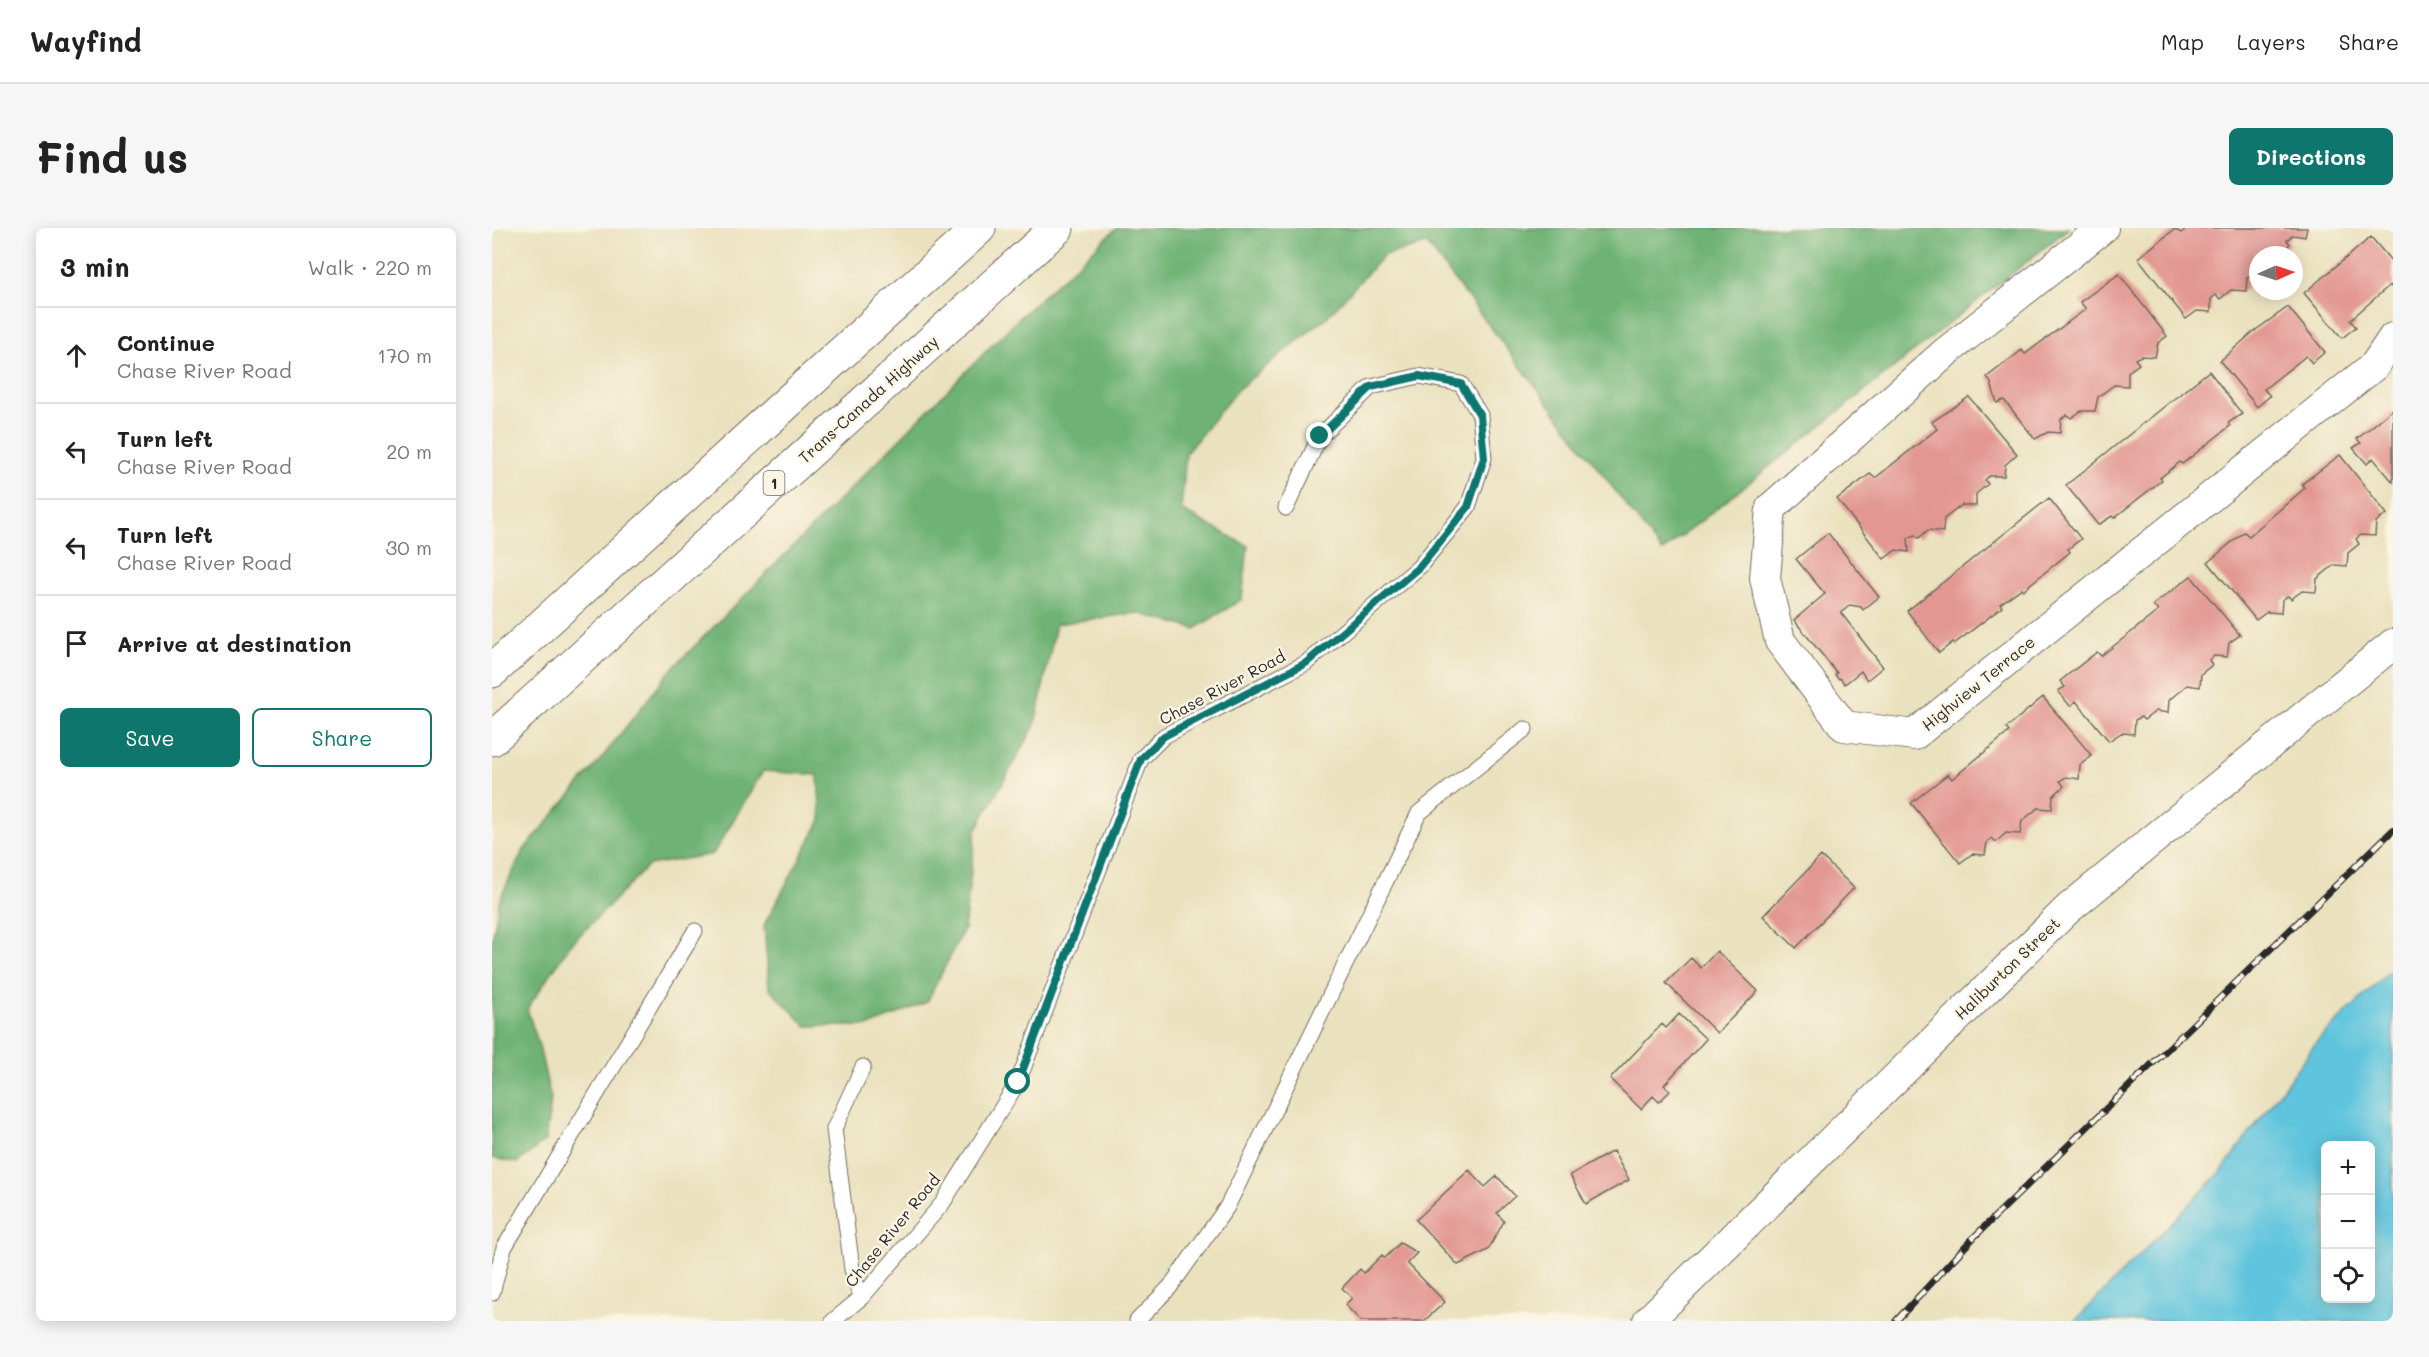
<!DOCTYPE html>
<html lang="en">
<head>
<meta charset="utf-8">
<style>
	:root { --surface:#fff; --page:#f6f6f6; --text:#222; --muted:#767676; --line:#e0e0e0; --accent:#0f766e }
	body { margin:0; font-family:Mali,sans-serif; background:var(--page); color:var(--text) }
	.controls { position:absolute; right:18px; bottom:18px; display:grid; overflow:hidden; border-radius:9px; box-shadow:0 3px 15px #0003 }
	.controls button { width:54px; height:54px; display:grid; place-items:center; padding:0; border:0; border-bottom:2px solid var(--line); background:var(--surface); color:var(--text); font:30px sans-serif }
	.compass { position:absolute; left:1757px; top:18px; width:54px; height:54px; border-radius:50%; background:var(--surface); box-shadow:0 3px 15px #0003; rotate:87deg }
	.stop { position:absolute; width:18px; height:18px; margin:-14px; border:4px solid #0f766e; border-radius:50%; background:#fff }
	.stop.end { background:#0f766e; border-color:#fff; box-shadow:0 2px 6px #0008 }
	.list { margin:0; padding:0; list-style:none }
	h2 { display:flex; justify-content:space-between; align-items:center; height:78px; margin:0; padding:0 24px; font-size:26px }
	h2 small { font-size:20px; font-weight:400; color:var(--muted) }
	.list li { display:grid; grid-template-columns:39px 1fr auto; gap:18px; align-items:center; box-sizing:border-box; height:96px; padding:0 24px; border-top:2px solid var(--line) }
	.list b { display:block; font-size:22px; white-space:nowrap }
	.list p { margin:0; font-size:20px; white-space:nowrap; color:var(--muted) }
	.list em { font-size:20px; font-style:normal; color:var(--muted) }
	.actions { display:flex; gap:12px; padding:18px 24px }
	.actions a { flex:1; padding:14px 0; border:2px solid var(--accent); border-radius:9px; text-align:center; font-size:21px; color:var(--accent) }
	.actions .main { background:var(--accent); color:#fff }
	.icon { flex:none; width:33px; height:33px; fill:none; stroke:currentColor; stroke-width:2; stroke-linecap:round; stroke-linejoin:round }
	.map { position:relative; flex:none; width:1901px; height:1093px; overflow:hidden; border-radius:9px }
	header { display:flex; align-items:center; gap:36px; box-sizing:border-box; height:84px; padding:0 30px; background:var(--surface); border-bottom:2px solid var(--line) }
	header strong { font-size:28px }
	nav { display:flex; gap:33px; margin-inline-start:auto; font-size:21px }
	.intro { display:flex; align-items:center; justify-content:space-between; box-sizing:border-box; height:144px; padding:0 36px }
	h1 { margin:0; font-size:42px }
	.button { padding:15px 27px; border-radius:9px; background:var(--accent); color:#fff; font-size:21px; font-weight:700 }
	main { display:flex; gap:36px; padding:0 36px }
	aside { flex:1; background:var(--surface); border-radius:9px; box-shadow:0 3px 15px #0003 }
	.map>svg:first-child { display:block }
	.forest { fill:#6eb275; stroke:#4c6e50; stroke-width:1.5 }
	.water { fill:#5fc4dd; stroke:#457884; stroke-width:1.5; fill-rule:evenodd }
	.building { fill:#e29792 }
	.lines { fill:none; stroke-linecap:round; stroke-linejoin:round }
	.service-casing { stroke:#6e6b5e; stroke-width:17 }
	.minor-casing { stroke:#6e6b5e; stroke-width:32 }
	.trunk-casing { stroke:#6e6b5e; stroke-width:35 }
	.service { stroke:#fff; stroke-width:15 }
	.minor { stroke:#fff; stroke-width:30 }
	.trunk { stroke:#fff; stroke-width:33 }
	.rail-casing { stroke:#2b2b2b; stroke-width:7 }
	.rail { stroke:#fcf5e5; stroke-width:4.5; stroke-dasharray:14; stroke-linecap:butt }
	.route { stroke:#0f766e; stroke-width:8 }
	.labels { text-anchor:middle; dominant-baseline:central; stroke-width:4.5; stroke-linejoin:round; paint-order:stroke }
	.shield { fill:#fcf5e5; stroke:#6a6863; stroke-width:1.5 }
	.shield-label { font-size:15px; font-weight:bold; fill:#2b2b2b }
	.street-label { font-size:16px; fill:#2b2b2b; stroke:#fcf5e5 }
</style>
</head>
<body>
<header>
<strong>Wayfind</strong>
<nav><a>Map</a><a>Layers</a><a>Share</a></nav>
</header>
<div class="intro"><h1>Find us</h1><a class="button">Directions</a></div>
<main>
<aside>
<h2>3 min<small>Walk · 220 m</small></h2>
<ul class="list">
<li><svg class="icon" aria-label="ahead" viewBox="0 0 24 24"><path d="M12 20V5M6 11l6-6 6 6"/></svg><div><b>Continue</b><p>Chase River Road</p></div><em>170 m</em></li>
<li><svg class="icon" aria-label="left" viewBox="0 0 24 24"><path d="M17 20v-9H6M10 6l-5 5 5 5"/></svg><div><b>Turn left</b><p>Chase River Road</p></div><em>20 m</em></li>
<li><svg class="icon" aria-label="left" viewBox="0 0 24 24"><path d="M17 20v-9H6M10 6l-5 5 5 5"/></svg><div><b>Turn left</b><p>Chase River Road</p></div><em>30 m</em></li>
<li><svg class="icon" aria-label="arrive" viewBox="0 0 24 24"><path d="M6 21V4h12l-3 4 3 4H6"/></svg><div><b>Arrive at destination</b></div></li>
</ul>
<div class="actions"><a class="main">Save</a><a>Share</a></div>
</aside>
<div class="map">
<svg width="1901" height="1093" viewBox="0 0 1901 1093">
	<rect width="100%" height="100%" fill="#fcf5e5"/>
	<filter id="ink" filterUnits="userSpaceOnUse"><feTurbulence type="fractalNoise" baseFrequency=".0167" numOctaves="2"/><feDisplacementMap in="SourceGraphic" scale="12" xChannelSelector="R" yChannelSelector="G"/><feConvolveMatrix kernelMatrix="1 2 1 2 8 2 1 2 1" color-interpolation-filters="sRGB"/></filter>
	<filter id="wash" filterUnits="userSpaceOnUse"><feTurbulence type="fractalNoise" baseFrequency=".008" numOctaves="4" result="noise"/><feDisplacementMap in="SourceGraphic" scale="24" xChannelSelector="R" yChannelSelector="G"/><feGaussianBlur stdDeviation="1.35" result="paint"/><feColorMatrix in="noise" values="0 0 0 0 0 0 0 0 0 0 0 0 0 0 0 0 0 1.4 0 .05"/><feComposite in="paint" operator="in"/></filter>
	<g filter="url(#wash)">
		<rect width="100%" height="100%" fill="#eae1be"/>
		<path class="forest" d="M625,0H1577L1170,324L935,16L892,27L835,89L745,162L694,225L689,282L756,318L750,371L703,401L645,385L564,396L543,497L484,602L472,701L435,774L377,798H314L277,760L272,697L329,592L326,547L271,543L221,626L157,637L78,717L35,781L47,818L59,871L53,913L25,935L0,930V713L7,673L31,623L109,531L177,444L526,91Z"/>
		<path class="water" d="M1901,740V1093H1583L1729,944L1826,812ZM1834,918H1878V1070H1834Z"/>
		<g id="blocks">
			<path class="building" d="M1695,0H1815L1813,9L1801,7L1795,12L1798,16L1786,27H1766V42L1755,50L1754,63L1739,62L1728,71L1724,67L1719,71V84L1705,83L1694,91L1646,30L1683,1L1689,5Z
				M1879,9L1901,35V61L1898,57L1858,92L1864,99L1850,110L1812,65Z
				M1627,46L1675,108L1666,115L1663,129L1649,128L1643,131L1647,136L1636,144V158L1622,157L1606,169L1603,183H1589L1579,190L1575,187L1569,191L1568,205L1556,204L1543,211L1512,172L1505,175L1499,155L1495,149L1530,122L1533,126L1594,81L1588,74Z
				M1796,79L1833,124L1820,135L1814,128L1772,161L1778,168L1765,179L1728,133L1761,104Z
				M1717,143L1750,186L1736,195L1738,198L1690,236L1688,234L1668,250L1670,252L1622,290L1620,288L1606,297L1574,257Z
				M1477,169L1525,226L1513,237L1512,248H1497L1493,252L1496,256L1484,266V278L1470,277L1452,291L1451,304L1436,302L1427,310L1423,307L1416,310L1417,324L1404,322L1392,331L1345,271L1378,246L1383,250L1445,201L1440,194Z
				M1901,181V254L1881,230L1875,236L1861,220L1869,215L1865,211Z
				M1848,227L1895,286L1884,294L1883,308L1869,307L1864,311L1867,316L1856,325L1855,338L1842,337L1825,351L1824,364L1810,363L1799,371L1796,368L1790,372L1789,385L1775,384L1764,392L1716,334L1752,304L1757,308L1813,260L1810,256Z
				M1557,270L1589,311L1576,321L1578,324L1531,362L1530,360L1508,376L1510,379L1462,416L1461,414L1447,425L1415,383Z
				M1336,305L1387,369L1371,382L1369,379L1358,377L1349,385L1391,439L1375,452L1369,443L1353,456L1348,450L1347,451L1343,447L1345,445L1302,392L1333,366L1304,331Z
				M1699,348L1748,407L1737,415L1735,429L1722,428L1717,432L1720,437L1709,446L1708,459L1695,457L1677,472L1676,485L1664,483L1652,492L1649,489L1643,492L1642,506L1629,505L1617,513L1584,473L1578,478L1566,463L1573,459L1568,453L1605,424L1609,428L1666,383L1661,377Z
				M1551,469L1600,528L1588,537L1587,551L1574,549L1568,553L1572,558L1561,568L1560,581L1546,580L1530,593L1528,606L1514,605L1504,614L1500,610L1495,614L1493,627L1480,626L1468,635L1419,575L1456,546L1460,551L1517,504L1514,500Z
				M1329,628L1362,660L1304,720L1271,688Z
				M1225,723L1266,763L1225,805L1174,755L1199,730L1209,740Z
				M1187,786L1214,811L1172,857L1178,863L1167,874L1161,868L1149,881L1118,851L1170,796L1174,800Z
				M1121,923L1137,952L1094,976L1078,947Z
				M977,942L993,959L1005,948L1023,968L1005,985L1012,993L996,1022L966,1037L924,992Z
				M908,1015L925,1025L915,1035L953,1074L932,1093H869L853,1077L860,1070L850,1060L868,1041L872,1045L890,1027L893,1030Z"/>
		</g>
	</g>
	<g filter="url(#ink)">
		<use href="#blocks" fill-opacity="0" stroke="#6e6b5e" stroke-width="1.5"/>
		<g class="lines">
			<g class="service-casing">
				<path id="service" d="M0,1065L12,1020L203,703
					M370,1069L365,1058L360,1041L342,901L371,839
					M341,1093L370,1069L450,976L526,854L649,531L672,508L814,435L927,339L976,279L992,230L988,187L969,156L927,148L879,159L828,208L794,280
					M645,1093L678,1059L735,979L927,585L1033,501"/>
			</g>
			<g class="minor-casing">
				<path id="minor" d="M1611,0L1454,124L1279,280L1273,350L1288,413L1352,498L1422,507L1883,137L1901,110
					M1156,1093L1576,681L1901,416"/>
			</g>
			<g class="trunk-casing">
				<path id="trunk" d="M0,443L487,0
					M0,511L565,0"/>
			</g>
			<use href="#service" class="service"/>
			<use href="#minor" class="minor"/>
			<use href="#trunk" class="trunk"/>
			<g class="rail-casing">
				<path id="rail" d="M1404,1093L1482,1009L1901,602"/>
			</g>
			<use href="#rail" class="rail"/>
		</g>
	</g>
	<g class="lines" filter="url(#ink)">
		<path class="route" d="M526,854L649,531L672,508L814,435L927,339L976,279L992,230L988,187L969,156L927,148L879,159L828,208"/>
	</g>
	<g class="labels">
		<rect class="shield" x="271.5" y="243" width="21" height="24" rx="4.5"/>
		<g class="shield-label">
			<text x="282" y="255">1</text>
		</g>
		<g class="street-label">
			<text transform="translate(376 171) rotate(-42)">Trans-Canada Highway</text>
			<text transform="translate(1486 455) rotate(-39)">Highview Terrace</text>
			<text transform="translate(730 459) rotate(-28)">Chase River Road</text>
			<text transform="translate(1515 740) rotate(-44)">Haliburton Street</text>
			<text transform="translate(400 1002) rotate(-51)">Chase River Road</text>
		</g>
	</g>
</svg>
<div class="controls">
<button>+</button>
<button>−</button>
<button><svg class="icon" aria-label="locate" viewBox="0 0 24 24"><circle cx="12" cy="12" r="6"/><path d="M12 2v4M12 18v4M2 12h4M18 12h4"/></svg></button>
</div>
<svg class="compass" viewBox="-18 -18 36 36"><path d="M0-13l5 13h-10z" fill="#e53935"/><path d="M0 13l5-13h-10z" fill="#767676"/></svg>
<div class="stop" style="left:526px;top:854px"></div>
<div class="stop end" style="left:828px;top:208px"></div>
</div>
</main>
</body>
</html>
